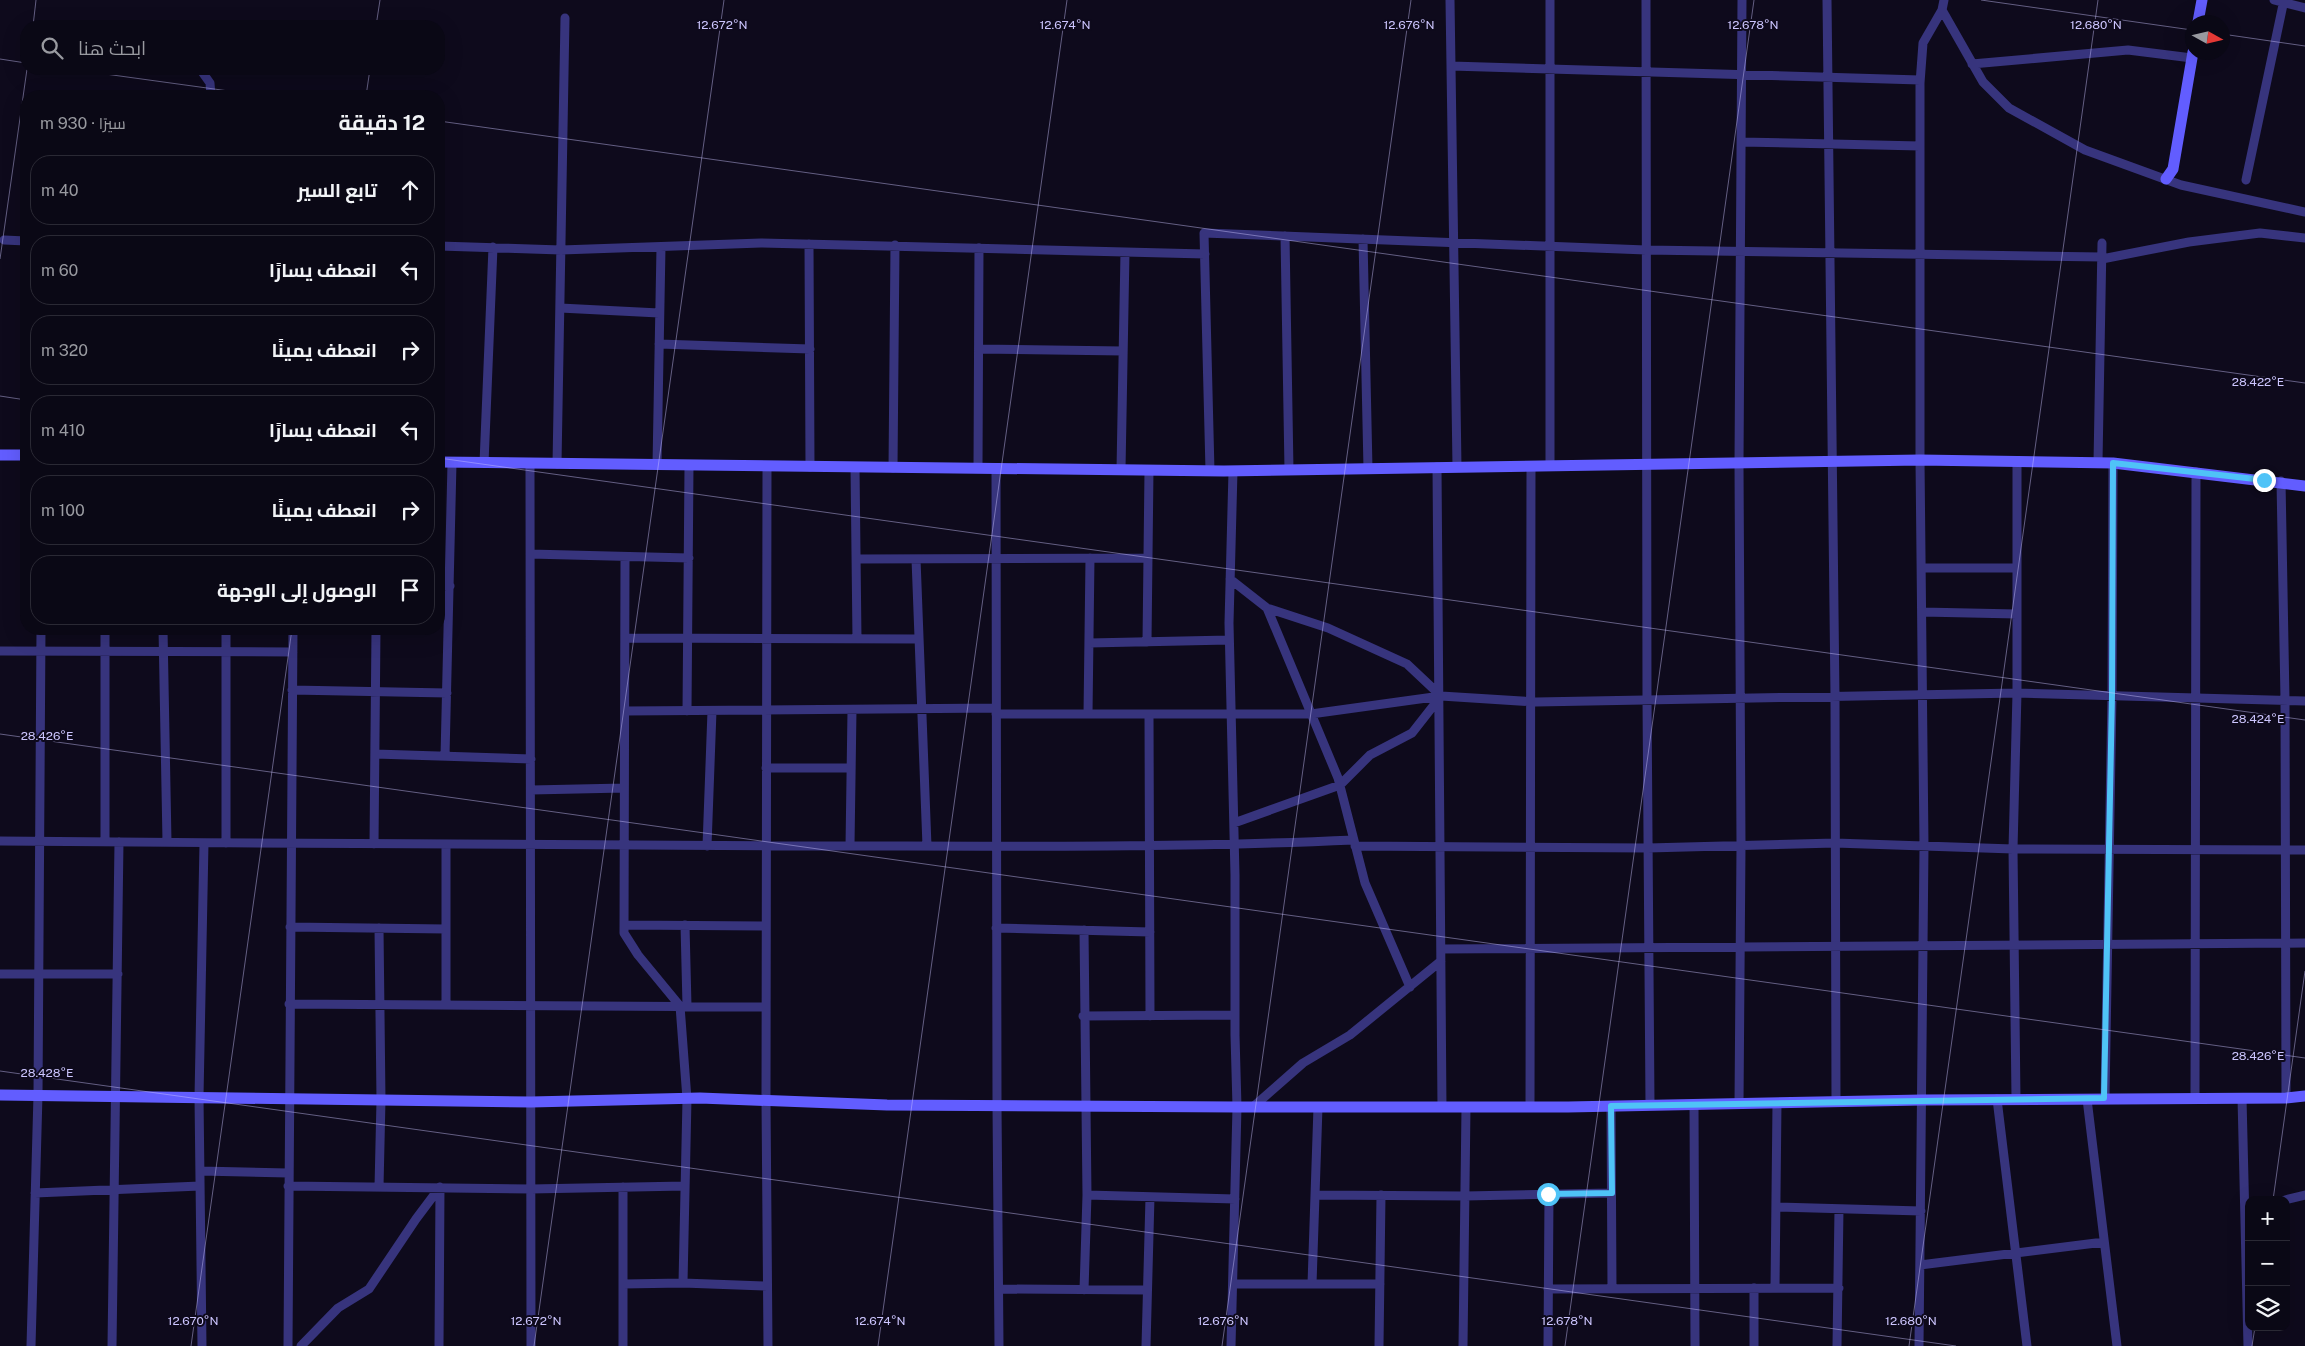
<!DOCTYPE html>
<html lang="ar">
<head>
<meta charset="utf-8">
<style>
	:root { --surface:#0a0815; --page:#181622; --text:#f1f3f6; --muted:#999aa0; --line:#2a2934 }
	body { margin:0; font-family:"Public Sans",Cairo,sans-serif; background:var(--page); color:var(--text); direction:rtl }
	.controls { position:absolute; right:15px; bottom:15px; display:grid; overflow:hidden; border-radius:10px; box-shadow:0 5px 20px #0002 }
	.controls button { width:45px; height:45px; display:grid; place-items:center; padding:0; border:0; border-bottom:1px solid var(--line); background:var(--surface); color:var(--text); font:25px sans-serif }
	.compass { position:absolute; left:2185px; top:15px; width:45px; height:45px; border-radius:50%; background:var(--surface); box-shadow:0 5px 20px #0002; rotate:98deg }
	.stop { position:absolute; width:15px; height:15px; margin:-11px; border:4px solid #4fc3f7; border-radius:50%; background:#fff }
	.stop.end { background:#4fc3f7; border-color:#fff; box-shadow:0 1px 5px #0008 }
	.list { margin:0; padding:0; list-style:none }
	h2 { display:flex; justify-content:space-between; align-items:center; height:65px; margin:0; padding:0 20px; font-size:21px }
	h2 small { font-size:16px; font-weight:400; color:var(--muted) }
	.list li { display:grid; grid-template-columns:32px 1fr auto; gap:15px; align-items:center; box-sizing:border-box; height:70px; margin:0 10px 10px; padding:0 10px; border:1px solid var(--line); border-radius:20px }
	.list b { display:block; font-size:19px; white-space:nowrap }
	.list em { font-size:16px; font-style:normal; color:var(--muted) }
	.icon { flex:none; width:28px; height:28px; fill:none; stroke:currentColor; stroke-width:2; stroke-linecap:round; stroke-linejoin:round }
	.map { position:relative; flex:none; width:2305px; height:1346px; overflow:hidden; direction:ltr }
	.search { position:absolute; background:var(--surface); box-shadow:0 5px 20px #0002; left:20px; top:20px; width:425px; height:55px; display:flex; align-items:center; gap:12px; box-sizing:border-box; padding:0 18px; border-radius:20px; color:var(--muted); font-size:19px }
	.panel { position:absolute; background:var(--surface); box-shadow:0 5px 20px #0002; left:20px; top:90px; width:425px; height:545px; border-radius:20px; direction:rtl }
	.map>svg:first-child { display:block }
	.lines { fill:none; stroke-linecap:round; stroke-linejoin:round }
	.street { stroke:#37347d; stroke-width:9 }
	.secondary { stroke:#625dff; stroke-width:11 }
	.route { stroke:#4fc3f7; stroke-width:6 }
	.ticks { fill:none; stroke:#cdc6ff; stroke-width:1; stroke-opacity:0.45 }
	.ticks-label { font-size:12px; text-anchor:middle; fill:#cdc6ff; stroke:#0e0a1c; stroke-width:4; stroke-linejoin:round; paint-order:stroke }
</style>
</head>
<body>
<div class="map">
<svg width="2305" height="1346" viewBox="0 0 2305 1346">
	<rect width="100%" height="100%" fill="#0e0a1c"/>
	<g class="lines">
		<path class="street" d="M1450,0L1457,467
			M1550,0V466
			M1646,0L1647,700L1650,1105
			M1827,0L1835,697L1836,1102
			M2274,0L2305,8
			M1942,10L1983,82L2009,108L2085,150L2181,185L2305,212
			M1972,64L2128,50L2192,58
			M1451,66L1920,80
			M200,69L210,83L211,96
			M1741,142L1920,146
			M2246,180L2284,0
			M1285,236L1289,470
			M1363,239L1368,469
			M4,240L26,241
			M809,244L810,467
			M439,246L561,250L761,243L1205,254
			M2102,259L2189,242L2260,233L2305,238
			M560,308L659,313
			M659,344L810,349
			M979,349L1123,351
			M2098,462L2102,243
			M484,463L493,247
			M530,464L531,1346
			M557,464L565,18
			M657,465L661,247
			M767,466L766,1101L768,1346
			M855,467L857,639
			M1437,467C1440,681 1440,894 1442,1107
			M893,468L895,245
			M978,468L979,248
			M996,469L997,1105L999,1346
			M1121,470L1125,252
			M1210,471L1204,233L1646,250L2102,257
			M2281,481L2285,699L2286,1098
			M530,554L689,558
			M625,557L624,933L638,955L680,1006L687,1099L683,1283
			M856,559L1148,558
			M916,559L927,846
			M1922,568H2017
			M1230,579L1267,608L1338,778L1365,883L1410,987
			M439,585L450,586
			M1922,612L2017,614
			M105,629V842
			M163,629L167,842
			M625,638L919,639
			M1147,642L1149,470
			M1089,643L1229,640
			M0,651L293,652
			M292,690L447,693
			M625,711L996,708
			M687,711L689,466
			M996,714H1311L1441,696L1536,702L2017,693L2305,701
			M1088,714L1090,558
			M1149,714L1150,1016
			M375,754L531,759
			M445,756L452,463
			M766,768H851
			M531,790L624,788
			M1234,823L1340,785L1370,755L1412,733L1441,696L1407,664L1328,628L1267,608
			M0,841C272,843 544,846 816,846C995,846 1175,848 1354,840
			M226,843V629
			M374,844L376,629
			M446,845V1004
			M707,846L712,711
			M850,846L852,710
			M1355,846L1648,848L1835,843L2013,849L2305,850
			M624,925L766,926
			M685,925L687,1006
			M290,927L446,929
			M996,928L1150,932
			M1084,930L1087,1195L1084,1290
			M1441,949L2305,943
			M0,974H118
			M289,1004L766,1007
			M1083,1016L1235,1015
			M2105,1098L2112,695L2113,463
			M2195,1098L2196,472
			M2242,1098L2248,1346
			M1997,1099L2027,1346
			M2016,1099L2013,849L2017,693V461
			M2087,1099L2117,1346
			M1694,1104L1695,1346
			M1739,1104L1741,846L1739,463L1742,0
			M1611,1106L1612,1289
			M1253,1107L1303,1063L1350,1035L1441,961
			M1530,1107L1531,466
			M200,1171L288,1173
			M288,1186L531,1189L685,1186
			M379,1187L381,1100L379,928
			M623,1187V1346
			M35,1193L200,1186
			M1087,1195L1235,1199
			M1316,1195L1465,1196L1611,1193
			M2285,1200L2305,1195
			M1776,1207L1921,1211
			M1920,1265L2104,1242
			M623,1284L683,1283L767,1286
			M1233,1284H1380
			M1312,1284L1318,1107
			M1754,1288V1346
			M1775,1288L1777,1103
			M999,1289L1147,1290
			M1548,1289L1839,1288
			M31,1346L38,1095L41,629
			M112,1346L119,842
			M202,1346L199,1097L204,843
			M288,1346L293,629
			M301,1346L338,1308L369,1289L416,1219L440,1187L439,1346
			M1146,1346L1150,1197
			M1231,1346L1237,1107L1235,1035V875L1229,623L1233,471
			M1379,1346L1381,1195
			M1463,1346L1466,1107
			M1548,1346L1549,1194
			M1837,1346L1839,1209
			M1919,1346L1924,846L1920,460V83L1923,43L1942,10L1944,0"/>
		<path class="secondary" d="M2198,22L2202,0
			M2166,179L2173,169L2193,52
			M0,455H26
			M439,462L1224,471L1920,460L2113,463L2305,486
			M0,1095L531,1102L700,1098L887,1105L1237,1107H1568L1922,1100L2286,1098L2305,1096"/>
	</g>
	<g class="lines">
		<path class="route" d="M1548,1194L1612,1193L1611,1106L2104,1098L2112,695L2113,463L2264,480"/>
	</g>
	<path class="ticks" d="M1981,0L2192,30M33,26L36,0M376,26L380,0M2222,34L2305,46M0,59L26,63M69,69L265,96M366,96L370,69M439,121L2305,383M0,259L27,69M0,396L26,400M439,458L2305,720M0,734L2305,1058M0,1071L1956,1346M2273,1200L2305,971M191,1346L292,629M534,1346L724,0M878,1346L1067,0M1222,1346L1411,0M1565,1346L1754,0M1909,1346L2098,0M2252,1346L2255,1327"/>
	<g class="ticks-label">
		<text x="722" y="29">12.672°N</text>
		<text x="1065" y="29">12.674°N</text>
		<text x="1409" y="29">12.676°N</text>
		<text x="1753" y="29">12.678°N</text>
		<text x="2096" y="29">12.680°N</text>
		<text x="2258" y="386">28.422°E</text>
		<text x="2258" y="723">28.424°E</text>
		<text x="47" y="740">28.426°E</text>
		<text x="2258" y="1060">28.426°E</text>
		<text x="47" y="1077">28.428°E</text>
		<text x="193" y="1325">12.670°N</text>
		<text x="536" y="1325">12.672°N</text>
		<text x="880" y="1325">12.674°N</text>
		<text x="1223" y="1325">12.676°N</text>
		<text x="1567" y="1325">12.678°N</text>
		<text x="1911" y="1325">12.680°N</text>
	</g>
</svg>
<div class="controls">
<button>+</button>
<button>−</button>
<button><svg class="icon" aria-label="layers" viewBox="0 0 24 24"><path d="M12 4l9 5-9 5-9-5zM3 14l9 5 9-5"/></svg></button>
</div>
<svg class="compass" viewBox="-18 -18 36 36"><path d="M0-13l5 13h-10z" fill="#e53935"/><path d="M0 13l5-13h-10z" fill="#999aa0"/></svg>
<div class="stop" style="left:1548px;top:1194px"></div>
<div class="stop end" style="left:2264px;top:480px"></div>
<div class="search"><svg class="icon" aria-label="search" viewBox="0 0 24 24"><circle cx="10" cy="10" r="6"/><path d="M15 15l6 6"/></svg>ابحث هنا</div>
<section class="panel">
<h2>12 دقيقة<small>سيرًا · 930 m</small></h2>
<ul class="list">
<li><svg class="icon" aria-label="ahead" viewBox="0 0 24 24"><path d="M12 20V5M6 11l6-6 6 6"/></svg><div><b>تابع السير</b></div><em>40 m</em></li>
<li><svg class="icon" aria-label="left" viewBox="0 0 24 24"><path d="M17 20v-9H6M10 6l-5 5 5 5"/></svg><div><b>انعطف يسارًا</b></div><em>60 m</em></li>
<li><svg class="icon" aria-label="right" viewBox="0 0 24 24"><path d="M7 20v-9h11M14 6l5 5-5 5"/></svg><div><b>انعطف يمينًا</b></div><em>320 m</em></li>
<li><svg class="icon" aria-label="left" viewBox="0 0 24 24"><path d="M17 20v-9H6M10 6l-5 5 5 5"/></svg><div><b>انعطف يسارًا</b></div><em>410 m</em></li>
<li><svg class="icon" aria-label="right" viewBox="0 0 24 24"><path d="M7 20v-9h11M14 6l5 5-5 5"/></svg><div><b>انعطف يمينًا</b></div><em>100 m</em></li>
<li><svg class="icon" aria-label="arrive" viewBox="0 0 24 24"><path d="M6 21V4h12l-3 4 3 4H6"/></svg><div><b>الوصول إلى الوجهة</b></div></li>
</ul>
</section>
</div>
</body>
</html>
